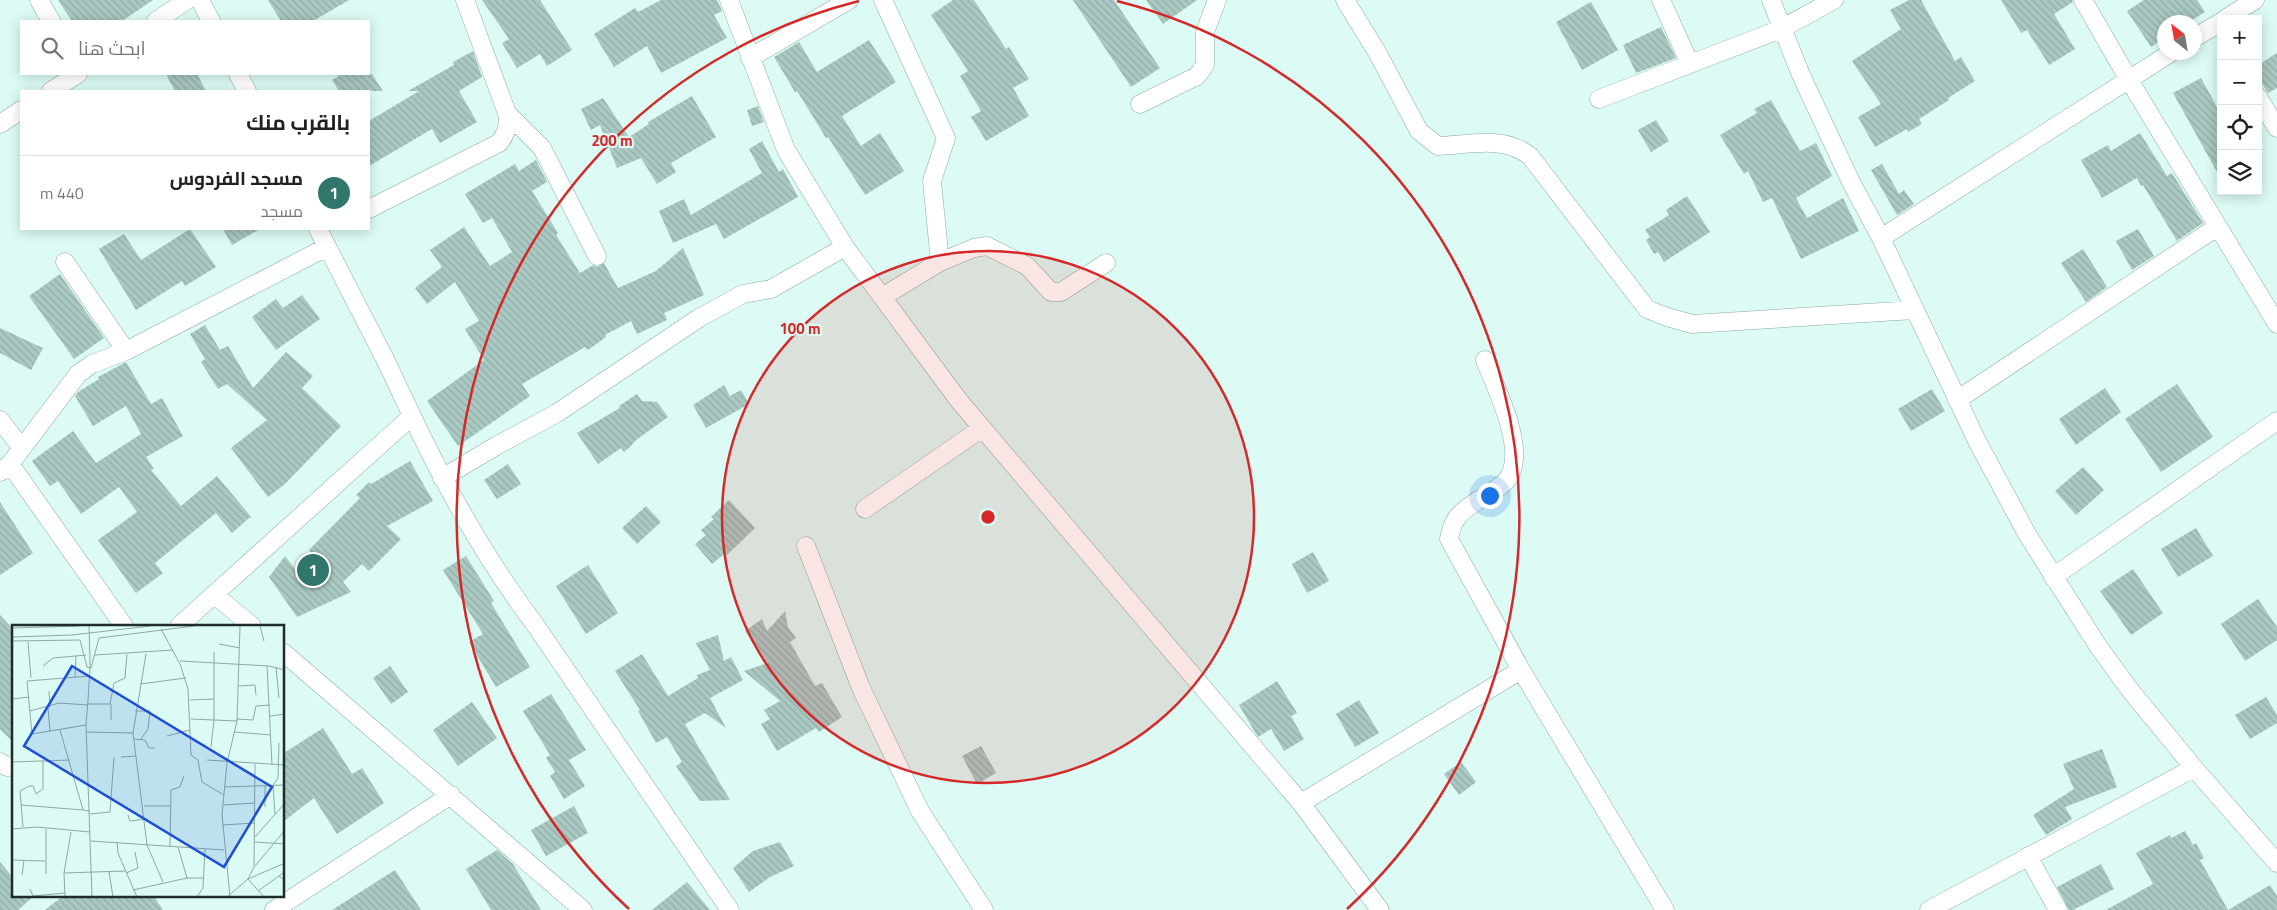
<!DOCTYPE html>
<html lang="ar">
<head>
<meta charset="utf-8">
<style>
	:root { --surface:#fff; --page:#f2f2f2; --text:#222; --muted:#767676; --line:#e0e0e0; --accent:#31766b }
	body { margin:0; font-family:"Titillium Web",Cairo,sans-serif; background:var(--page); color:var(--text); direction:rtl }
	.controls { position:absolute; right:15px; top:15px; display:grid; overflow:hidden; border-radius:0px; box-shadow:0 2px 12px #0003 }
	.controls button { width:45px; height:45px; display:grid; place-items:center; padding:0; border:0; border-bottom:1px solid var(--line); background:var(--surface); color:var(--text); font:25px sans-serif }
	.compass { position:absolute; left:2157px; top:15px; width:45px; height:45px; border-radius:50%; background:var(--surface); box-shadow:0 2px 12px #0003; rotate:329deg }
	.you { position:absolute; left:1489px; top:495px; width:18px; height:18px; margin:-12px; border:4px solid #fff; border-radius:50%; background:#1a73e8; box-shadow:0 0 0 8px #1a73e833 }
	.badge { display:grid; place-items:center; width:32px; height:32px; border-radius:50%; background:var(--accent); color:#fff; font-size:16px; font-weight:700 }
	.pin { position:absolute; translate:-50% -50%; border:2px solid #fff; box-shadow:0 1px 5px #0006 }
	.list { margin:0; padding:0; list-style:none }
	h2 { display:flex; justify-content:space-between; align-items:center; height:65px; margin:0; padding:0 20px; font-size:21px }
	h2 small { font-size:16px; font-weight:400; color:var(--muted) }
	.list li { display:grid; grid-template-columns:32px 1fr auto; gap:15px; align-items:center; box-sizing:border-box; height:75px; padding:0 20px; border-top:1px solid var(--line) }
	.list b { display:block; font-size:19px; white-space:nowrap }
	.list p { margin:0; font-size:16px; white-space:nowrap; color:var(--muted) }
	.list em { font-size:16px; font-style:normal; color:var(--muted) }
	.icon { flex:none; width:28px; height:28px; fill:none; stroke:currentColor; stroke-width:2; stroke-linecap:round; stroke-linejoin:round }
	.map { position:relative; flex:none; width:2277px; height:910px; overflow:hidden; direction:ltr }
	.search { position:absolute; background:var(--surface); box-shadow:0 2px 12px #0003; left:20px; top:20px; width:350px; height:55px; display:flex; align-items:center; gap:12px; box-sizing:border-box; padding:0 18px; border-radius:0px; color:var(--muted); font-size:19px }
	.panel { position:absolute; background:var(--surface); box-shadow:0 2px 12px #0003; left:20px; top:90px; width:350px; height:140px; border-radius:0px; direction:rtl }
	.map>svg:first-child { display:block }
	.building { fill:url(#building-back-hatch) }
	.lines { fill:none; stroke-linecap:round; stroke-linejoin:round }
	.street-casing { stroke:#8caaa4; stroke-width:19 }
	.street { stroke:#fff; stroke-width:18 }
	.ring { fill:none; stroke:#d62828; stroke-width:2.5 }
	.inset-road { fill:none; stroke:#90a8a3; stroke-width:1 }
	.view { fill:#1d4ed8; fill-opacity:0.15; stroke:#1d4ed8; stroke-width:2.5 }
	.inset-edge { fill:none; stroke:#202c29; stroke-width:2.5 }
	.centre { fill:#d62828; stroke:#dbfbf4; stroke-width:2.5 }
	.ring-label { font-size:15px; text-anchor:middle; font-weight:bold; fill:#d62828; stroke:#dbfbf4; stroke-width:4.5; stroke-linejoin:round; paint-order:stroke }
</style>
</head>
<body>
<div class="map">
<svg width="2277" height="910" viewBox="0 0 2277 910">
	<defs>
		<pattern id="building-back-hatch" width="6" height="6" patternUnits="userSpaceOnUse" patternTransform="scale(1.25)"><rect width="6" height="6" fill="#aac9c2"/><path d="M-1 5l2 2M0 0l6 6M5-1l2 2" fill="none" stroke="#92ada7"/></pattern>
	</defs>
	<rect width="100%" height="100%" fill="#dbfbf4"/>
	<path class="building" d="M58,0H153L122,21H72Z
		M268,0H349L313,21H281Z
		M482,0H540L572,50L547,66L540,54L517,68L502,43L509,39Z
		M661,0H717L722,11L714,15L727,38L661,73L647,46L614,67L594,34L635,8L638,12Z
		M953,0H974L1006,49L1009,47L1029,79L1013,88L1029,116L986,141L971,117L981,111L960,76L968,71L931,15Z
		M1073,0H1114L1160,68L1131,87Z
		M1146,0H1197L1163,24Z
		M1909,0H1921L1955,61L1961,57L1975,81L1948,98L1949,100L1919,119L1922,124L1908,132L1907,129L1875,147L1858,117L1881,104L1852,61L1901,29L1890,10Z
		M2001,0H2072L2073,2L2054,14L2075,49L2049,65L2027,30L2021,33Z
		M2144,0H2197L2205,12L2189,22H2164V38L2151,47L2127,11Z
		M1591,2L1618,50L1582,70L1556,22Z
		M1661,27L1676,58L1636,73L1623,45Z
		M869,40L896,82L842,116L861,146L880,133L904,171L865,195L828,137L826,138L797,91L795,92L774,57L799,42L817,72Z
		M473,51L482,77L459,91L477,122L440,143L432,129L369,166V121L419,91H408L454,65L453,62Z
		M2277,53V88L2268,93L2258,77V65Z
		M166,74H197L206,91H175Z
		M342,74H372L383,91H339L332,80Z
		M2201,78L2221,114V179L2173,93Z
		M692,96L716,137L671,163L676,172L657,184L641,158L617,168L600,125L591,130L581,109L603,98L629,137L649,124L648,122Z
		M1771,100L1800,151L1816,143L1832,176L1796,198L1807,218L1843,198L1859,231L1801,259L1772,198L1763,202L1748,171L1744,174L1720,135L1757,113L1754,109Z
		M758,106L764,122L752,126L747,110Z
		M1656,120L1669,141L1651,152L1638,130Z
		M2140,133L2167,176L2172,173L2203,223L2177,241L2143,185L2141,186L2137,178L2102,198L2081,160L2108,145L2111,151Z
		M762,141L779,172L783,169L798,197L724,239L716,224L673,243L659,211L684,199L691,215L762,173L749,149Z
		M536,160L547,182L532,191L558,233L556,235L580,273L593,265L597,267L604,263L618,288L656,271L683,248L704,295L664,313L667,320L637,334L631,321L605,335L606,337L588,350L585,347L522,384L530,396L458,446L427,401L484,360L465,329L479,321L455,282L427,304L415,288L442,267L430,250L464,227L490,266L512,252L492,218L483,223L465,194L515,164L519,171Z
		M1882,164L1899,194L1904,190L1914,204L1897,215L1871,170Z
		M1687,196L1710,232L1664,262L1658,252L1654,254L1646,240L1650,237L1645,230L1669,215L1666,210Z
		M190,229L216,267L185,286L182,281L136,310L99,249L124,234L141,260Z
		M223,229H260L232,245Z
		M2138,229L2154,256L2132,270L2116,241Z
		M2083,249L2107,287L2086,302L2061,263Z
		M60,274L104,338L74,359L29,296Z
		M302,295L320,319L276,350L252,317L276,299L283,308Z
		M205,325L220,350L228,346L253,388L286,352L313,376L302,388L341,426L285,484L268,497L231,448L267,420L227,384L218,389L201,362L205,359L190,334Z
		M0,328L43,348L31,370L0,353Z
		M126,362L151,404L162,398L183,436L146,457L154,469L151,470L181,506L217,476L252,518H249L232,533L216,513L155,563L163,573L136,593L98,540L137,512L119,487L81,514L58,481L50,486L32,461L73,431L96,463L141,434L126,406L93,426L75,396L78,392L99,379L98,377Z
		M2177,384L2213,437L2161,472L2125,419Z
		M724,385L730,396L741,390L749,404L706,428L693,405Z
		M2105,388L2121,412L2076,445L2059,419Z
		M1932,389L1945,411L1911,431L1898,409Z
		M637,394L642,401L657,402L668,417L636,440L630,447L624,452L621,448L598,464L577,433L620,408L619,406Z
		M410,461L433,501L387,526L401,539L369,571L362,564L343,582L351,592L297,617L269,577L285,556L298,573L316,559L309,550L360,498L356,495L369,482L371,484Z
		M508,464L521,484L497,499L484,480Z
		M2083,467L2104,490L2076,515L2055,491Z
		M729,500L755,528L727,555L725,553L712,564L695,544L706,535L701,530L714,519L711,517Z
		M0,502L33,553L0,575Z
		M646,506L661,522L637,544L622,528Z
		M2196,528L2213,556L2178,577L2161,549Z
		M1313,552L1329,581L1307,593L1292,564Z
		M466,556L494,601L491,603L530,667L496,687L469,642L483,634L443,570Z
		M588,565L618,613L586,634L556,586Z
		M2133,569L2163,613L2131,635L2100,591Z
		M2258,599L2277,627V640L2245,661L2221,624Z
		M785,611L788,627L796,638L790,642L815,686L822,683L842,717L819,732L816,728L777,751L761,724L770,719L764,710L780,701L744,671L768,663L745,631L762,619L767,631Z
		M0,615L14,630V743L0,729Z
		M718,635L724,661L731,657L743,680L710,698L726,728L705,713L685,724L730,800L700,801L676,766L682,762L667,737L656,743L638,711L640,710L615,671L642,654L668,696L698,678L697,675L710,670L696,643Z
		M390,666L408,692L391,704L373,678Z
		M1277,681L1297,713L1291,716L1304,739L1284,751L1271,729L1258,737L1239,705Z
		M551,694L586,750L569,760L585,786L564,799L550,776L555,772L546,758L550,755L523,711Z
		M2266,697L2277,715V723L2250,739L2235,715Z
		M1359,700L1379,733L1355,747L1336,714Z
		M472,702L497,738L458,766L433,730Z
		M323,728L352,774L362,768L384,803L337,834L314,798L284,821V753Z
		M981,746L996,773L977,784L962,756Z
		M2102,749L2117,787L2065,807L2072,819L2046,835L2033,815L2074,789L2063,764Z
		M1461,762L1476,782L1459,795L1444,774Z
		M574,806L588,833L546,856L531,830Z
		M2185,831L2193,845L2196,843L2204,858L2200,860L2228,910L2270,885L2277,896V910H2106L2153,884L2136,853L2170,835L2171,838Z
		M780,842L794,866L770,877L749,892L733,868L753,851Z
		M497,850L513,864L541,910H491L466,869Z
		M0,862L14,879V896H34L18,910H0Z
		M2101,864L2114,889L2073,910H2069L2057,887Z
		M395,870L421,910H332Z
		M687,882L710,910H652Z
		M63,896H154L163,910H45Z"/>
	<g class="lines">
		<g class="street-casing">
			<path id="street" d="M39,0L51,21
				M200,0L211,21
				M729,0L786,150L845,247L960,402L1301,803L1380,910
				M883,0L946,138L932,181L940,262
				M1345,0L1377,52L1419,131L1438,146C1470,145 1503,135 1530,156L1647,309L1667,317L1692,324L1914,310
				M1661,0L1690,64
				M1771,0L1801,75L1851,182L1881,238L1977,441L2027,534L2098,646L2130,690L2194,768L2277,863
				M2083,0L2129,80L2277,324
				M2225,19L2255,0
				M156,21L187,0
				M2194,38L2221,22
				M750,58L849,0
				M238,74L247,91
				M51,91L78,74
				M2258,97L2277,128
				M1599,99L1781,29L1834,0
				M1140,104L1197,76L1205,65V32L1217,0
				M507,113L542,148L597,256
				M0,124L21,110
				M369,209L499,143C507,133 509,125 507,113L465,0
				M1881,238L2172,52
				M65,262L126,351
				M882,297L940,262L974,248L987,246L1027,266L1051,292H1061L1106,263
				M1485,360C1496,389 1525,445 1510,475C1505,486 1488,494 1477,501C1460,513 1453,517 1449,539L1521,670L1665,910
				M1957,400L2217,227
				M412,416C447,490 487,561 536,626L730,910
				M0,420L21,447
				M10,464L124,626
				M0,472L10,464L78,374L92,364L126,351L327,247
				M442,478L496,446L557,413L699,318L743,294L771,289L845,247
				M865,509L982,428
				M806,546L861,688L920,811L984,910
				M2053,577L2277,421
				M215,595L252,626
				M179,626L412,416L385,359L318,229
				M284,653L583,910
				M0,762L7,767L14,766
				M1301,803L1521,670
				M2028,856L2058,910
				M274,910L451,795
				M1929,910L2194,768"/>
		</g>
		<use href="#street" class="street"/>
	</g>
	<circle cx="988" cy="517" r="266" fill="#d62828" fill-opacity=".12"/>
	<g class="ring">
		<circle cx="988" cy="517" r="266"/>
		<path d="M629 909A532 532 0 0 1 859 1M1117 1A532 532 0 0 1 1347 909"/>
	</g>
	<g transform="translate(12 625)">
		<rect width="272" height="272" fill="#dbfbf4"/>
		<path class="inset-road" d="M77,1L78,35V43L76,75L74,100L20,109L15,56L78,51M248,1L252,16M0,3L67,1M149,4L168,39L176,64L179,130L186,135L190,157L212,170M0,12L60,10L138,1M0,16L68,15L75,42L79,43L87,13L182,1M16,17L19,53M207,19L228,23M202,27V95L225,96M134,29L121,108L135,220L151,257M83,30L161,25M168,36L257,41L273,45M31,41L41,33L74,30M255,41L260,140M264,42L267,73M63,52L64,31M128,59L174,53M227,61L243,60L244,70M37,66L38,82M0,74L17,72M178,75L202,74M76,79H98L102,58L113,53L115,29M99,79V95M36,83L38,107M18,86L47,78L76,80M123,86H138L136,104L129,114M258,91L273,89M179,94L202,95L199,122M225,94L241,95L244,81L258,80M74,100L80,272M48,105L71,185L78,186M74,107L121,108M222,107L259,110M155,111L178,105M122,114L133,115L137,123H143M109,132L124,131M195,135L273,140M0,137L58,135M243,139L242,242L236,254L252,272M253,161V182M213,162L273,160M9,180L71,185M211,180L243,178M132,181H158M78,189L98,187L102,132M263,189L261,160L266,153L267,118M116,190L118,196L133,194M210,200L243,198M11,202L8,166L17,161H21L24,169L31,164V136M0,204L25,202L78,207M34,204V249M243,212L273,178M79,216L212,225M105,217L106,228L125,272M243,217L273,219M158,222L159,165L168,162L172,151M0,235L33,236M243,241L273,205M97,247L101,272M273,247L267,251L273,256M52,248L59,207M114,248L126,243L123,227M10,250L12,235M175,253H192M18,264L21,271L53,268M121,265L175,253L166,222M246,266L267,251M53,272L52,248L113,246M185,272L191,263L193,224M215,272L236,254L273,238M218,272L210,189L215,138L225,96L228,1"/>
		<path class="view" d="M60,41L260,162L212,242L12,121Z"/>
		<rect width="272" height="272" class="inset-edge"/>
	</g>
	<circle cx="988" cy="517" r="8" class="centre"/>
	<g class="ring-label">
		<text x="612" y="146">200 m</text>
		<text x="800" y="334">100 m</text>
	</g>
</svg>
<div class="controls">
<button>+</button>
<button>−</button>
<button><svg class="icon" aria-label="locate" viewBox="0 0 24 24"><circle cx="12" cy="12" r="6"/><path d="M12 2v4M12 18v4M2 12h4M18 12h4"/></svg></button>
<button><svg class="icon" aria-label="layers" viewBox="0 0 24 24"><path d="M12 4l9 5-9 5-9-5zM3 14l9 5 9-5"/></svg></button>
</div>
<svg class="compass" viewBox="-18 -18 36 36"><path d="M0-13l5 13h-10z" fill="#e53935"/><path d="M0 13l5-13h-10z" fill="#767676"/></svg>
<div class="you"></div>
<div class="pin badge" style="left:313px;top:570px">1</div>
<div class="search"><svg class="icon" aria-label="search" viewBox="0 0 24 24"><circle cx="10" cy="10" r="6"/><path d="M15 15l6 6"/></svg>ابحث هنا</div>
<section class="panel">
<h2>بالقرب منك<small></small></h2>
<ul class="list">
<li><span class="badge">1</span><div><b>مسجد الفردوس</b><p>مسجد</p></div><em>440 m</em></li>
</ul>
</section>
</div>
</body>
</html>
